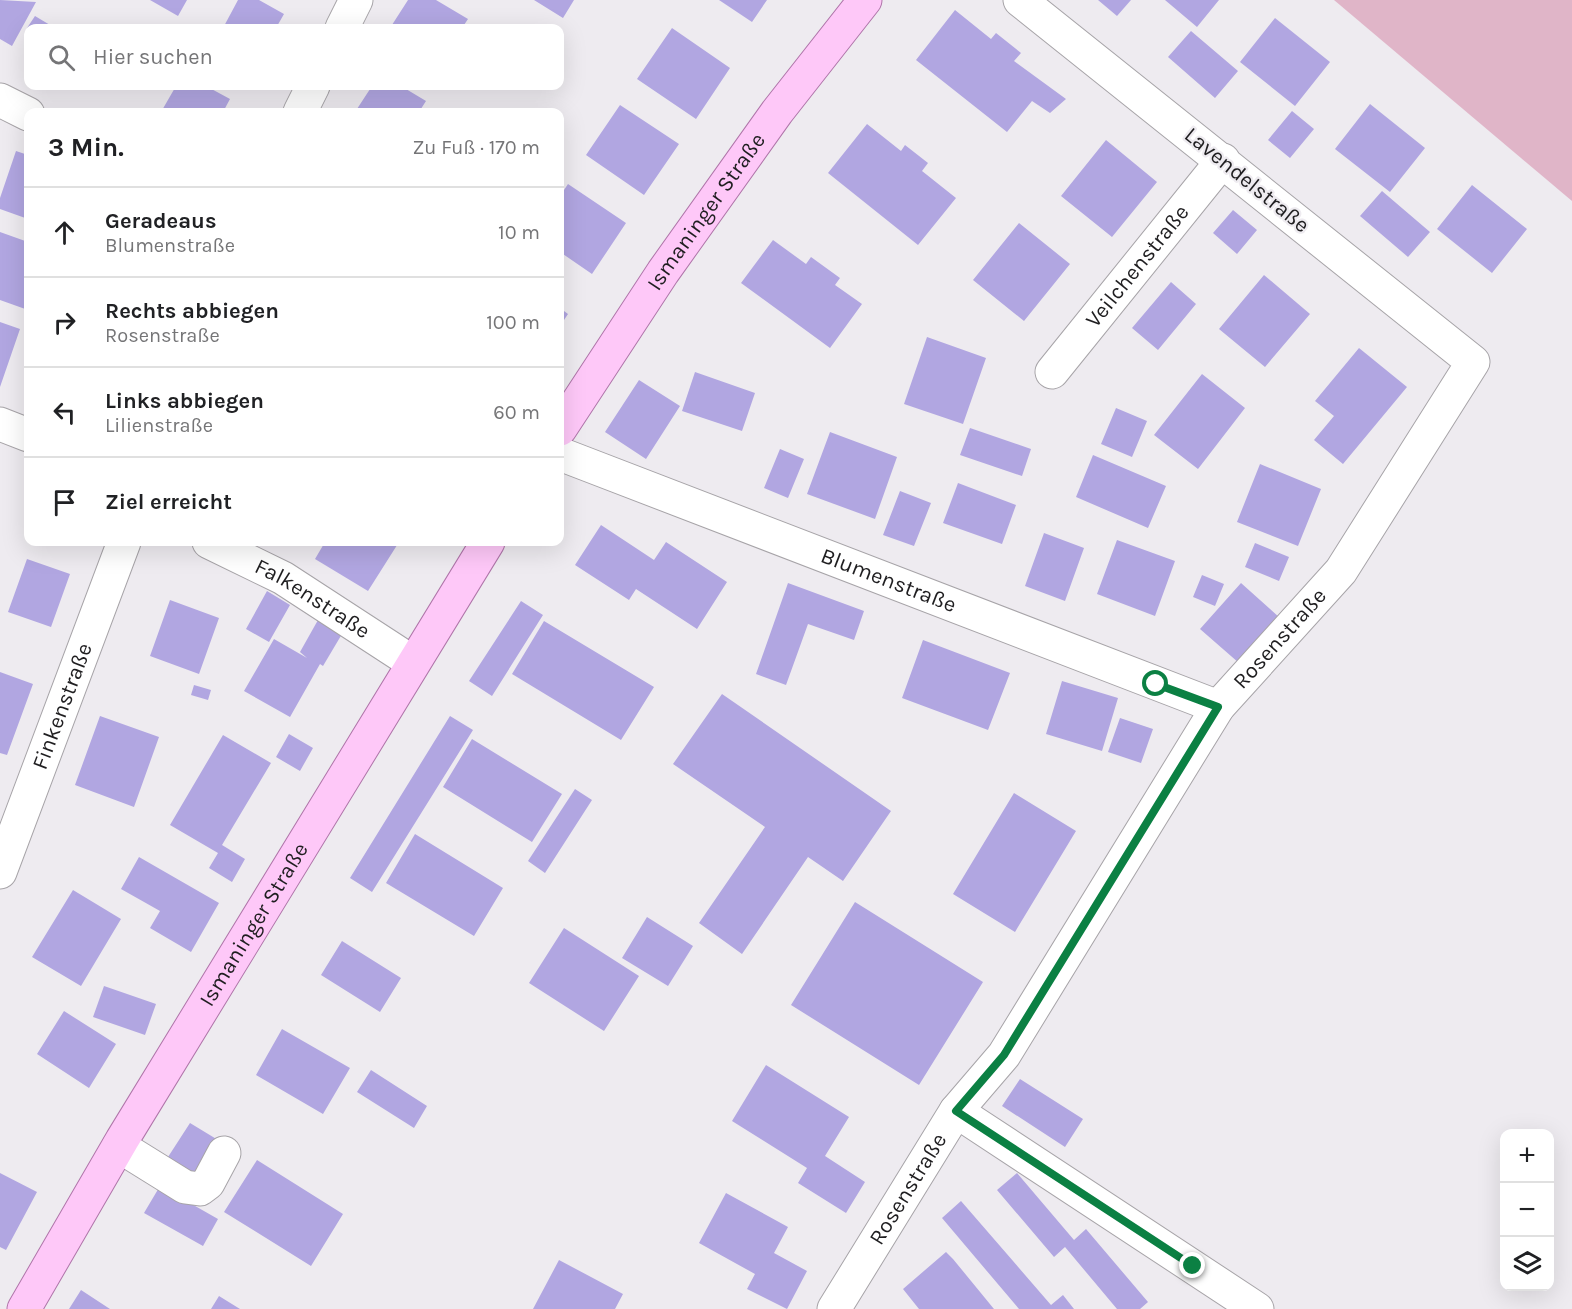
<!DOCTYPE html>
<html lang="de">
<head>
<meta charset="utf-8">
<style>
	:root { --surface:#fff; --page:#f6f6f6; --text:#202124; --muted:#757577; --line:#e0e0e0 }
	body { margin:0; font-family:Karla,sans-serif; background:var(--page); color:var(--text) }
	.controls { position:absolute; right:18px; bottom:18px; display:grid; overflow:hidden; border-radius:12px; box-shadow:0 6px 24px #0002 }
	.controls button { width:54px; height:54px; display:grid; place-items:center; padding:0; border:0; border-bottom:2px solid var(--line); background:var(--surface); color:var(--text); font:30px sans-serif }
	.stop { position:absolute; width:18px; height:18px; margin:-14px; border:4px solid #0b8043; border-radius:50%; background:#fff }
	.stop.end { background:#0b8043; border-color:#fff; box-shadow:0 2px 6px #0008 }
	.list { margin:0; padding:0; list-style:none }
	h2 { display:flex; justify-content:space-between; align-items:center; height:78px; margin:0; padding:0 24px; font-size:26px }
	h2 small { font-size:20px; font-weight:400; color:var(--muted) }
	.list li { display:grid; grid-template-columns:39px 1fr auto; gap:18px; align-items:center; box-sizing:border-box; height:90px; padding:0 24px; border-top:2px solid var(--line) }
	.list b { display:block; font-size:22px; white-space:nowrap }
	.list p { margin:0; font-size:20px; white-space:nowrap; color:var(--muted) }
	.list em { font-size:20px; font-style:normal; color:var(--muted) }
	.icon { flex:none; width:33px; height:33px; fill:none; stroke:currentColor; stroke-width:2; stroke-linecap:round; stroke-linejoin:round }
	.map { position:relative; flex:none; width:1572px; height:1309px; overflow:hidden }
	.search { position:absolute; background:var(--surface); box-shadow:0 6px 24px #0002; left:24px; top:24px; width:540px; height:66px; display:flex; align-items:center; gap:15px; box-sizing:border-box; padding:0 21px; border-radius:12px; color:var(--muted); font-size:22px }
	.panel { position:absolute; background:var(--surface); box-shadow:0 6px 24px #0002; left:24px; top:108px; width:540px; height:438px; border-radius:12px }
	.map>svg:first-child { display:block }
	.green { fill:#e0b5c8 }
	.building { fill:#b1a6e1 }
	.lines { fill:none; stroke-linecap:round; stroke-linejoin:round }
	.minor-casing { stroke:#a7a4a8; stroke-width:35 }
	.major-casing { stroke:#af75a9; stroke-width:35 }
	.minor { stroke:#fff; stroke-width:33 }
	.major { stroke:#fec8f8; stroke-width:33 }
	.route { stroke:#0b8043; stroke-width:8 }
	.labels { text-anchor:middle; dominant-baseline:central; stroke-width:4.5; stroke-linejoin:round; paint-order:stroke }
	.street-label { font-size:22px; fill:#1f1e20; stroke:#eeebf0 }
</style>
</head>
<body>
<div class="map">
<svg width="1572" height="1309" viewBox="0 0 1572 1309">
	<rect width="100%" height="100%" fill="#eeebf0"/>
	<path class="green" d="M1334,0H1572V201Z"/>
	<path class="building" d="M0,0L36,2L12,46L0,39Z
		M150,0H187L178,16Z
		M238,0H259L284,14L276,28H223Z
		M408,0H436L468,19L462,28H390Z
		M534,0H574L563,18Z
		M719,0H767L752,22Z
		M1098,0H1131L1117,16Z
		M1165,0H1219L1197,27Z
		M955,10L991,39L996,33L1021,53L1014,61L1066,99L1050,113L1032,101L1007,132L916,60Z
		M35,16L55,28H27Z
		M1275,18L1330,62L1295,106L1240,62Z
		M672,28L730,68L696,119L637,79Z
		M1191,31L1238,71L1215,98L1168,57Z
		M176,86H206L230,99L223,112H161Z
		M372,86H401L426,101L419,112H355Z
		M1370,104L1425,148L1390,192L1335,149Z
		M620,105L679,144L644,195L586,155Z
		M1292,111L1314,129L1290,158L1268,140Z
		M867,124L901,151L905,145L928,163L922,171L956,198L918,245L828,173Z
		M1106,140L1157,182L1112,237L1061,196Z
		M16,151L28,155V219L0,209V198Z
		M568,184L626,223L592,274L560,252V196Z
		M1472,185L1527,229L1492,273L1437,229Z
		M1382,191L1430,232L1408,257L1360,216Z
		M1233,210L1257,230L1237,254L1213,233Z
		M1019,223L1070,264L1024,321L973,280Z
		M0,232L28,242V310L0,300Z
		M773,240L806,264L811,257L840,278L835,285L862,304L830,348L741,283Z
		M1264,275L1310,314L1265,367L1219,329Z
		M1171,282L1196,304L1158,350L1132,328Z
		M560,308L568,314L560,326Z
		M0,322L20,329L0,387Z
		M927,337L986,358L963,424L904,404Z
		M1359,348L1407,387L1343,464L1314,440L1334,416L1315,401Z
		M695,372L755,393L742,431L682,411Z
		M1202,374L1245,408L1198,469L1154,435Z
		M639,380L680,406L646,459L605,432Z
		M1116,408L1147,421L1132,457L1101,444Z
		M970,428L1031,449L1022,476L960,455Z
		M830,432L897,457L875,519L807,494Z
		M780,449L804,459L788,498L764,488Z
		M1093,455L1166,486L1148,528L1076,497Z
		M1260,464L1321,489L1298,546L1237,522Z
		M958,483L1016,505L1002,544L943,523Z
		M900,491L931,503L914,546L883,535Z
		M601,525L654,560L666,542L727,582L697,629L636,589L629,600L575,565Z
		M1044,533L1084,548L1065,601L1025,586Z
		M1117,540L1175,561L1155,616L1097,594Z
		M325,542H399L368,591L315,559Z
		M1255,543L1289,557L1279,581L1245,567Z
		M27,559L70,574L51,627L8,612Z
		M1202,575L1224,584L1215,606L1193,597Z
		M788,583L864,611L854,640L808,624L786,685L756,674Z
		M1241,583L1280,618L1239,663L1200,629Z
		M267,591L290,605L269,642L246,629Z
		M170,600L219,618L199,674L150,656Z
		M521,601L543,615L492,696L469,681Z
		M318,620L342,634L323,666L320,664L290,717L244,691L274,639L307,658L300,652Z
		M544,621L654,687L621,740L512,674Z
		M923,640L1010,673L988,730L902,698Z
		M0,672L33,684L7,755L0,753Z
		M1062,681L1118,698L1102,751L1046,734Z
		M194,685L211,690L208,700L191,695Z
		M722,694L891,811L843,881L808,857L742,954L699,923L765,827L673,764Z
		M100,716L159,737L134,807L75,785Z
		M450,716L473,730L372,892L350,878Z
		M1120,718L1153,729L1141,763L1108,752Z
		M289,734L313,748L300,771L276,757Z
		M223,735L271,763L222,845L245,859L232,882L209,868L218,853L170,825Z
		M472,739L562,794L532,842L443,787Z
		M575,789L592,800L545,873L528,861Z
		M1014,793L1076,831L1015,932L953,894Z
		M415,834L503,888L474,936L386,883Z
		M139,857L219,903L191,952L150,928L160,911L121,889Z
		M73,890L121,919L81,986L32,957Z
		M855,902L983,982L919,1085L791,1005Z
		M647,917L693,946L668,986L622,958Z
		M564,928L639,976L604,1031L529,983Z
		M342,941L401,978L380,1012L321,975Z
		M104,986L156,1004L145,1035L93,1017Z
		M64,1011L116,1044L89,1088L37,1054Z
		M282,1029L350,1068L323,1114L256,1075Z
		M766,1065L849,1117L825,1156L865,1182L846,1213L798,1183L807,1168L732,1121Z
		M371,1070L427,1106L414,1128L357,1092Z
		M1020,1079L1083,1119L1065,1147L1002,1106Z
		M190,1123L218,1140L195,1175L168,1157Z
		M257,1160L343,1214L311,1266L224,1212Z
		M0,1173L37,1192L6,1250L0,1247Z
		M1017,1173L1074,1240L1086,1229L1148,1302L1140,1309H1117L1065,1247L1054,1257L997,1190Z
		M160,1186L218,1219L203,1246L144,1213Z
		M726,1193L788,1227L774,1253L807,1271L787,1309L747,1289L755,1274L699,1243Z
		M961,1201L1051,1305L1063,1295L1074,1309H1019L942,1218Z
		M946,1252L953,1259L994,1309H919L903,1289Z
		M559,1260L623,1294L615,1309H533Z
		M81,1290L110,1309H69Z
		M219,1296L240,1309H211Z"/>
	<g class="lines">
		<g class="minor-casing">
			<g id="minor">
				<path d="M342,28L356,0"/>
				<path d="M0,100L28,114"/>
				<path d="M300,112L313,86"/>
				<path id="s1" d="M1052,372L1223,160"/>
				<path d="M0,424L28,435"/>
				<path id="s2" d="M560,454L1218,707"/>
				<path id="s3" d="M209,542L283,578L412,662"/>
				<path id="s4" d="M0,872L124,542"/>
				<path d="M956,1111L1257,1309"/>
				<path d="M119,1146L185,1187L200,1189L208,1183L224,1153"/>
				<path id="s5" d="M834,1309L956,1111L1004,1055L1218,707L1341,571L1473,362L1020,0"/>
			</g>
		</g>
		<g class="major-casing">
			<g id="major">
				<path id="s6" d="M560,429L663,272L777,112L865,0"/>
				<path id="s7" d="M24,1309L122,1140L488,542"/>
			</g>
		</g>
		<use href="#minor" class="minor"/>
		<use href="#major" class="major"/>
	</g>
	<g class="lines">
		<path class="route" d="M1156,684L1218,707L1004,1055L956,1111L1193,1266"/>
	</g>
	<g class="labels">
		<g class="street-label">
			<text transform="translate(1247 180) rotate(39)">Lavendelstraße</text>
			<text stroke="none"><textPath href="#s6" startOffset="262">Ismaninger Straße</textPath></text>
			<text stroke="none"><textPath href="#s1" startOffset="136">Veilchenstraße</textPath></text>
			<text stroke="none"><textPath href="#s2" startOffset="352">Blumenstraße</textPath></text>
			<text stroke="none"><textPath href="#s3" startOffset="118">Falkenstraße</textPath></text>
			<text stroke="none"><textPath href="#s5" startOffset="807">Rosenstraße</textPath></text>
			<text stroke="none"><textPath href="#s4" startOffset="177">Finkenstraße</textPath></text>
			<text stroke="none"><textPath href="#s7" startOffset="448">Ismaninger Straße</textPath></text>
			<text stroke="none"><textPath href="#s5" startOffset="141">Rosenstraße</textPath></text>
		</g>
	</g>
</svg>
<div class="controls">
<button>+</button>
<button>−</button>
<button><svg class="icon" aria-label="layers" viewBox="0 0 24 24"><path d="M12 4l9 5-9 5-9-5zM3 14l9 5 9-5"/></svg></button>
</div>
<div class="stop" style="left:1156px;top:684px"></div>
<div class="stop end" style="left:1193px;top:1266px"></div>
<div class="search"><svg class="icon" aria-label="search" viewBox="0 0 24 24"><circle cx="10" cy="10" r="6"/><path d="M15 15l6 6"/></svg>Hier suchen</div>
<section class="panel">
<h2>3 Min.<small>Zu Fuß · 170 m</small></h2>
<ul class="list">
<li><svg class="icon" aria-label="ahead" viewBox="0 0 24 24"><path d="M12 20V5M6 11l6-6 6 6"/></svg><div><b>Geradeaus</b><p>Blumenstraße</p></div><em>10 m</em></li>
<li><svg class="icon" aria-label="right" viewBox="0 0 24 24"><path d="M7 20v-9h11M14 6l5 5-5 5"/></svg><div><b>Rechts abbiegen</b><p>Rosenstraße</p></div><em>100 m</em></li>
<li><svg class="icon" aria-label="left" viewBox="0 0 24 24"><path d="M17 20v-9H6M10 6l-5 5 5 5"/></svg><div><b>Links abbiegen</b><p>Lilienstraße</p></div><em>60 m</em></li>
<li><svg class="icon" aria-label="arrive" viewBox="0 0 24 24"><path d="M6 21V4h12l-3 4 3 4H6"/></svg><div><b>Ziel erreicht</b></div></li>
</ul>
</section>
</div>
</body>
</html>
